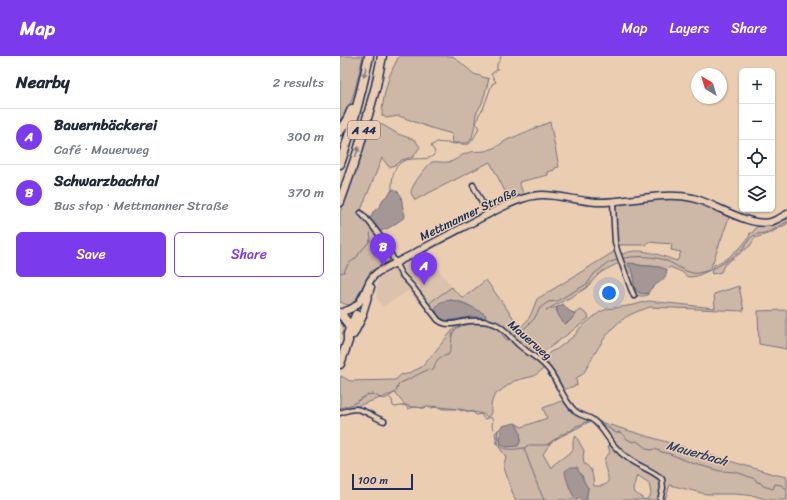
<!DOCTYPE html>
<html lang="en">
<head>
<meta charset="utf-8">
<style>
	:root { --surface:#fff; --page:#f2f2f3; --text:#1f2937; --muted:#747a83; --line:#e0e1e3; --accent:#7c3aed }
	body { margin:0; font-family:Sriracha,sans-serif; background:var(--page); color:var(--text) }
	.controls { position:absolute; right:12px; top:12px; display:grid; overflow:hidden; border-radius:6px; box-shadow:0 1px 3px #0004 }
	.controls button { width:36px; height:36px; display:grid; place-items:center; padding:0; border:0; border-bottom:1px solid var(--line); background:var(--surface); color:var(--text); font:20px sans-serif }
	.compass { position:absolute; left:351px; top:12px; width:36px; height:36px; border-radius:50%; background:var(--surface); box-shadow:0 1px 3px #0004; rotate:322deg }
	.scale { position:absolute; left:12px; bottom:10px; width:61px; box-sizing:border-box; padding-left:4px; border:2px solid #1b2f5e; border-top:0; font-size:11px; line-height:14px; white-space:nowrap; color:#1b2f5e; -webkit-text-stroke:3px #ebceb2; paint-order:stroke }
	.you { position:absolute; left:269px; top:237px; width:14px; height:14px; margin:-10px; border:3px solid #fff; border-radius:50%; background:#1a73e8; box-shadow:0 0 0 6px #1a73e833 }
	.badge { display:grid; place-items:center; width:26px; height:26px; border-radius:50%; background:var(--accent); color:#fff; font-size:13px; font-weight:700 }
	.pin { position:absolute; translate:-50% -33px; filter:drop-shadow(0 1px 2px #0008) }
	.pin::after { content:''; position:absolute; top:21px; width:14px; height:12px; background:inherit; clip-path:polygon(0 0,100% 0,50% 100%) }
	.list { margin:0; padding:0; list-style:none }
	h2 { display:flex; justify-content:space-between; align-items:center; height:52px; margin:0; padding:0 16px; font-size:17px }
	h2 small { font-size:13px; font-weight:400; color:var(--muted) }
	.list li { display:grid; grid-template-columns:26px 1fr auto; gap:12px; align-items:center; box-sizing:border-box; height:56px; padding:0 16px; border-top:1px solid var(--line) }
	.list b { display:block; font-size:15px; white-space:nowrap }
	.list p { margin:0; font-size:13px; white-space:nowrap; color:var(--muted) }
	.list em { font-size:13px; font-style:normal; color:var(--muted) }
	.actions { display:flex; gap:8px; padding:12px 16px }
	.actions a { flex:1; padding:9px 0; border:1px solid var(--accent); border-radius:6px; text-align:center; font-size:14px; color:var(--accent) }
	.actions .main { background:var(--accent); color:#fff }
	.icon { flex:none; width:22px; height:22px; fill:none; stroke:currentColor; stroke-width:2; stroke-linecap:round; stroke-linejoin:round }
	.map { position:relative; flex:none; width:447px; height:444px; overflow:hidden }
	header { display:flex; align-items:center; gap:24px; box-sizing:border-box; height:56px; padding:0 20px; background:var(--accent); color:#fff }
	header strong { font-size:19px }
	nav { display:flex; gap:22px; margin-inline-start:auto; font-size:14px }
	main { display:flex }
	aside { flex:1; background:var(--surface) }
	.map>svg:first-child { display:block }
	.built { fill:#dbc2ac }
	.green { fill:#cdb7a6; stroke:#747382; fill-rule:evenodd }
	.water { fill:#a49795; stroke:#6d6d7f }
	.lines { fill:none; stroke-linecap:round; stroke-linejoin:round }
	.stream { stroke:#6d6d7f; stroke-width:1 }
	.street-casing { stroke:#1b2f5e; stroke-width:7 }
	.secondary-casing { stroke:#1b2f5e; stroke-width:9 }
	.highway-casing { stroke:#1b2f5e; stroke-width:11 }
	.street { stroke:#ebceb2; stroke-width:4 }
	.secondary { stroke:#ebceb2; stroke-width:6 }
	.highway { stroke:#ebceb2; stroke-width:8 }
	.oneway { fill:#837e88 }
	.labels { text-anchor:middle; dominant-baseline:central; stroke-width:3; stroke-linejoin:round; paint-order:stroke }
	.shield { fill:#ebceb2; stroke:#595f77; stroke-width:1 }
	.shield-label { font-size:11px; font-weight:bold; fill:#1b2f5e }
	.street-label { font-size:12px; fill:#1b2f5e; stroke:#ebceb2 }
	.water-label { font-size:13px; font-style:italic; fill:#303f66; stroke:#ebceb2 }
</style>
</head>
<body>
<header>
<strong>Map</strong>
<nav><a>Map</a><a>Layers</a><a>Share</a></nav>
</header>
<main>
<aside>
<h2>Nearby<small>2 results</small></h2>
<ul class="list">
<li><span class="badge">A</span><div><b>Bauernbäckerei</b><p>Café · Mauerweg</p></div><em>300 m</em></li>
<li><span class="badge">B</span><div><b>Schwarzbachtal</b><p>Bus stop · Mettmanner Straße</p></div><em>370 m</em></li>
</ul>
<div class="actions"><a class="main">Save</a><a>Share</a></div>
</aside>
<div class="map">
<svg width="447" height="444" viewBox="0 0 447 444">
	<rect width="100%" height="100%" fill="#ebceb2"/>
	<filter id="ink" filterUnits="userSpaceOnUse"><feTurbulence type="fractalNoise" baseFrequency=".025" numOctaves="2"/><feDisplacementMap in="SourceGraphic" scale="8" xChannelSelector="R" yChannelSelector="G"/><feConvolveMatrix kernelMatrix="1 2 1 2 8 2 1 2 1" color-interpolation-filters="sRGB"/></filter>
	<g filter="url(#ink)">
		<path class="built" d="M84,194L112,231L93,244L84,252L68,235L43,251L36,241L38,222L53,213L61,206Z"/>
		<path class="green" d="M0,0H23C17,25 14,46 0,68Z
			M59,0H113L134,18L149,23L142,47L136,58L134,73L132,82L128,87H113L112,78L91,72L59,60L46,62L42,59C42,46 47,24 53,12C55,8 57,4 59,0Z
			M31,66L41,68L58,78L75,84L80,91L73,101L62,104L55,109L49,111L42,102L19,159L28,167L43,186L51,204L33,214L30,216L14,247C10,251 5,248 0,246V157L23,93Z
			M210,66L219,111L215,112L214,114L208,116V119L179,126L184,140L170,145L150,106L75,144C74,141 71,139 71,136C71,130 88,108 92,106C97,105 103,107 108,106C115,106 120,99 127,97C135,94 143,97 151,93C157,91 162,87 167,84C181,78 195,72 210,66Z
			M320,142L350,143L390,159L370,214L357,220L349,221L346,220L342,216L330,211L327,214C316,208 304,212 293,207L288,209C290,211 294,217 294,220C295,228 292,229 298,236L305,238L308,237V239C303,241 298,240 294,238L280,200L282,198C286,197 291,195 295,195C308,194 325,201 337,205L341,196L331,194L332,188L308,186L307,189H276L274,153L275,146Z
			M447,159V168L430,177L415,182L410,190L384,209L381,216L372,218L371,216L374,209L388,202L393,197L401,191L409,181L410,177H412L419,168Z
			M277,194L281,206L263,215L258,219L246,232L233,240L206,254L217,251L216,255L235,259V257L241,254L248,259L249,262L200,299C180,295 173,273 157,267C154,266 151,265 148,264C135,263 113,271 102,266C98,263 91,253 88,249L93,244L112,231L114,234L123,242L146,224L180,271C191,264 192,254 197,243ZM110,244C127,246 133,251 144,262L131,261L108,265Z
			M399,230L404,255L310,251C302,254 294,256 286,261C267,273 257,294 246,313L243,318L236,322L237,329L223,334L205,305L207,300L210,296L217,293L235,279L240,272L252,262L260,256L267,253L294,249L308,245L375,252L374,238Z
			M447,254V293L419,288L418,255Z
			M130,266C140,266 149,267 158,271L206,311L194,320L174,325L156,338L153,342L151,349V358L147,361L143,358L119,353L90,350L84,352L74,351L68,353L55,337L8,353L0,355V322L1,320L10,325L55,324L62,318L64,319L82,311L117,269Z
			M224,344L236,357L253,364L212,385L203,398L211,412L213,409L233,394V384L236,380L244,395L243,401L244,408C253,411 253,423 254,430C281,431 260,413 265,402C266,400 268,398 270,397L268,390L273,389L258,367L260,366L433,418L447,421V444H429L415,440L396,438H366L330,429L325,444H246L248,432L244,426L242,419L235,442L238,444H175L164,412V407L166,401L157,388L155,377L162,370L160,386L167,391L175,389L178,371L175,367L182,371L207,362L203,352ZM297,419L309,427L311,438L308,442L305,444L294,436L293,433Z"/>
		<path class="water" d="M54,133C61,138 61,138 62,146C62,151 64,155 65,159V161C57,166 50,173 40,175L30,163L33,156L40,150L43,143L48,139L52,134Z
			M288,207C294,207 299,210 304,210C312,210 320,210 327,214C327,226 313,227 308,237C300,239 294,236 294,227C293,225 294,223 294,220C294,217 290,211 288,209Z
			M110,244C124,246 135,252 146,259L145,262C139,261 134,260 129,261C116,263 95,271 96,251C100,245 104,245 110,244Z
			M223,248L229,255L232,256L235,259L230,265L225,268C221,264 216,258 217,251Z
			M175,367C180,373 183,383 178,390L167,391L161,389L160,382L162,370Z
			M230,412H237C241,419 244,426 248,432L246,444C243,444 239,444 236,443C232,440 225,421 225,415Z"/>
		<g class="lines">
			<path class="stream" d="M52,135C50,84 90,114 95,96L91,90L97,86C102,87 112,87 115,88C120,87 124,89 129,88C134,83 137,77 139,70L136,68L139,58L143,53L152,28L156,26L151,18L157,14V8L160,4L161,0
				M281,203C293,199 316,200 327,205C336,209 349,219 358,217C373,215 393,202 403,192C406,189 409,182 413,180C417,177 423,178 428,176C435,174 440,169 447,166
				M0,217L4,216L8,208L16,202L21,195L29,186L31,182L30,178L31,177
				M173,281L186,271L194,263L200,252L208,246L217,245L247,228L254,218L264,210L270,206L278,204
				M50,342L52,344L53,350L55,351L66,349L71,351H75L83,352L86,350L90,352L98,351L103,353H118L121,355L124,354L128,356H133L136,359L141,358L144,363L151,361L153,365L152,369L154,373
				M0,352L4,351L13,348L27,339L32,338L43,343L49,341L56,335L59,328L89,313L92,315L94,313C96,303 99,301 108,299C110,296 111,293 111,290C112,285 111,279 114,275C121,265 145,267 155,271C162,273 162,281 167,284L170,283
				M261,367L276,377L280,376L285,380L287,383L293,386L297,385L307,393L311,394L314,393L325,397L330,398L352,407L380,415L396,416L415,423L417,426L421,427L423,430L433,433L435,428L441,429L447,433
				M158,374C157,378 157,383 158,387C160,396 177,393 184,392L197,428L204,444
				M184,392L189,389H206L216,383L221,378H224L228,375H231L236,370L240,369L249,364"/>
			<g class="street-casing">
				<path id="street" d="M133,129L148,159
					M273,145L274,170L275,186L277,194L291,233L294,240
					M21,157L30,167L44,185L61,218L72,230L98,264C108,272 118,266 129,265C138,264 151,265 159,270C167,275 172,283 179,289C190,299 202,303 211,317C219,329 224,345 235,355C240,360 249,360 254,365C258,368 261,372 264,376C271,386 278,396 289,403C299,411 313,414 322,423L323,432L320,444
					M0,357C5,355 11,353 16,353C26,354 34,362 44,365"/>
			</g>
			<g class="secondary-casing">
				<path id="secondary" d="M5,255C29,248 22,227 38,216C50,210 61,204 73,198C94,186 116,175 137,164C155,155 182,139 202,139C220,139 238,145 256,146C288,147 321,135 353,142C376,148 408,171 431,166C436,164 442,161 447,158
					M20,260H22L31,231"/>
			</g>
			<g class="highway-casing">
				<path id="highway" d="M0,75L8,62L12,53
					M0,108C12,73 21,37 29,0
					M0,146L18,95L36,30L42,0
					M0,257L7,266L10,273
					M13,278L22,260
					M0,308L8,285V278L10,273L16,259"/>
			</g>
			<use href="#street" class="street"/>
			<use href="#secondary" class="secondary"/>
			<use href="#highway" class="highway"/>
		</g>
		<defs><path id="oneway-solid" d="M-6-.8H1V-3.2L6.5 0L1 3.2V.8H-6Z"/></defs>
		<g class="oneway">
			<use href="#oneway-solid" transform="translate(25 16) rotate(102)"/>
			<use href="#oneway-solid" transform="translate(17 96) rotate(-72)"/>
		</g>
	</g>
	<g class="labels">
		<rect class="shield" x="8" y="65" width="32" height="18" rx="3"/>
		<g class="shield-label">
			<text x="24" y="74">A 44</text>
		</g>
		<g class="street-label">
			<text transform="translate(128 158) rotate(-26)">Mettmanner Straße</text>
			<text transform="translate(190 284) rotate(41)">Mauerweg</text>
		</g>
		<g class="water-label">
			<text transform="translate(357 397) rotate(16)">Mauerbach</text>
		</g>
	</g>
</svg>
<div class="controls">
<button>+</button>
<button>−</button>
<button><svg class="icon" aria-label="locate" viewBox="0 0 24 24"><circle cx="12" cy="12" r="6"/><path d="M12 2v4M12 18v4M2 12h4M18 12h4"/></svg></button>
<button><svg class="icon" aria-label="layers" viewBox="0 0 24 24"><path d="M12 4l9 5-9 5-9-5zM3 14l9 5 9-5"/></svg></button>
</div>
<svg class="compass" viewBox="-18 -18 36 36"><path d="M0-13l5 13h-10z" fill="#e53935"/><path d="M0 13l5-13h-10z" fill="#747a83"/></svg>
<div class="scale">100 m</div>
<div class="you"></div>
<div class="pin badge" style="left:84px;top:229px">A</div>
<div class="pin badge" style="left:43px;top:210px">B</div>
</div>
</main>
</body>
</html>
